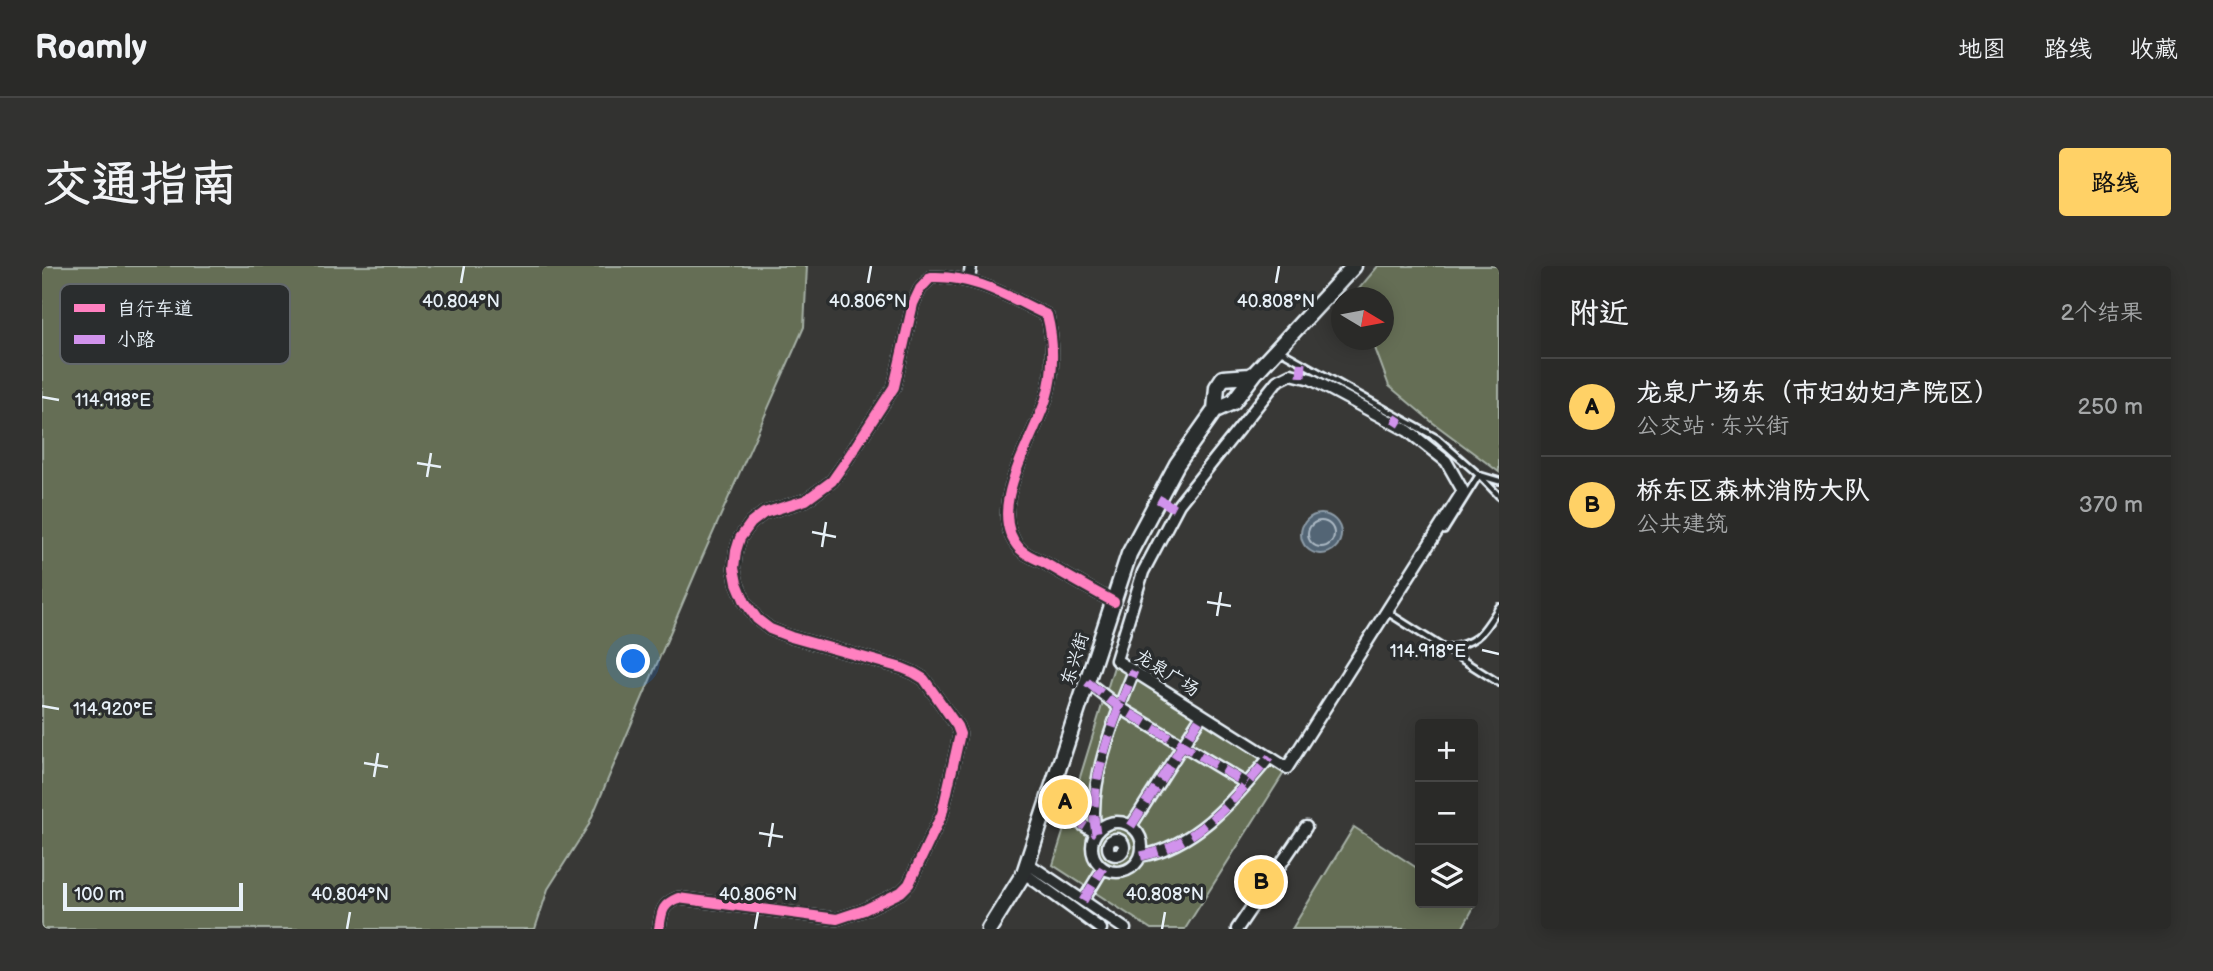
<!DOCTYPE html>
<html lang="zh">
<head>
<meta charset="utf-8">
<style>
	:root { --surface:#2a2a28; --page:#323230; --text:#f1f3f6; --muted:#a5a7a8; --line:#464645; --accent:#ffd166 }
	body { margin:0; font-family:"Balsamiq Sans","LXGW WenKai TC",sans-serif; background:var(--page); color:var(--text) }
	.controls { position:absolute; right:21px; bottom:21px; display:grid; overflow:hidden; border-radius:7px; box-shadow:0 4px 18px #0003 }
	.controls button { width:63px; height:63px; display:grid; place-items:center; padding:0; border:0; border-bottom:2px solid var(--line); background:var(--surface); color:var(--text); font:35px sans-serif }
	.compass { position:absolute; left:1289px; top:21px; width:63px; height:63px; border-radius:50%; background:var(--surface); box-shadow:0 4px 18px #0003; rotate:100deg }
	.scale { position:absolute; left:21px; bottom:18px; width:180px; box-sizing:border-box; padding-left:7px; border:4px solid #e8f1f8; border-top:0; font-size:19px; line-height:24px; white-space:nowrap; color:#e8f1f8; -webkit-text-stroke:5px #2a2d2e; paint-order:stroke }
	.you { position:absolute; left:592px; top:396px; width:24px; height:24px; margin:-18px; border:5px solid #fff; border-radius:50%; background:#1a73e8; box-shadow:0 0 0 10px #1a73e833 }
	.badge { display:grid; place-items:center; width:46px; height:46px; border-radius:50%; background:var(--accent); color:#111; font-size:23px; font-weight:700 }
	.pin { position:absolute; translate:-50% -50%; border:4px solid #fff; box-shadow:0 2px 7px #0006 }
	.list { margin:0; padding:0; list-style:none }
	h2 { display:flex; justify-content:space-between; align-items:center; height:91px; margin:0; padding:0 28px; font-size:30px }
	h2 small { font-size:23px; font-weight:400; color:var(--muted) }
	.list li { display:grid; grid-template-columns:46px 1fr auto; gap:21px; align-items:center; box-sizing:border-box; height:98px; padding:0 28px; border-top:2px solid var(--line) }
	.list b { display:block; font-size:26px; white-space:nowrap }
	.list p { margin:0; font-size:23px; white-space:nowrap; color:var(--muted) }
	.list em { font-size:23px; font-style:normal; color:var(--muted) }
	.icon { flex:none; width:38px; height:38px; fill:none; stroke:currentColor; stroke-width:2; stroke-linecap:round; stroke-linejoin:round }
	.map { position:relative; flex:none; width:1457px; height:663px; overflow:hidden; border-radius:7px }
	header { display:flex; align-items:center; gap:42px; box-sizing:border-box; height:98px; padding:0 35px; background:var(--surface); border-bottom:2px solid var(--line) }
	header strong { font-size:33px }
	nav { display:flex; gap:38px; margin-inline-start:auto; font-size:24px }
	.intro { display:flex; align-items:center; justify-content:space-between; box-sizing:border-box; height:168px; padding:0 42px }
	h1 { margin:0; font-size:49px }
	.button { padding:18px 32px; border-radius:7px; background:var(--accent); color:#111; font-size:24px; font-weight:700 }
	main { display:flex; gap:42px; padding:0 42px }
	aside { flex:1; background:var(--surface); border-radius:7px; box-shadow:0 4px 18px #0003 }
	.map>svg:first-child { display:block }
	.green { fill:#656e54; stroke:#a6b0a6; stroke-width:2 }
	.water { fill:#526575; stroke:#8e9da9; stroke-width:2 }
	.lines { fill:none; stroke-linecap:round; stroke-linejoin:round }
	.shore { stroke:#acb9c4; stroke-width:2 }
	.lane-casing { stroke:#e8f1f8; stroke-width:10 }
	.street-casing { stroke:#e8f1f8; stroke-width:15 }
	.secondary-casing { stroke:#e8f1f8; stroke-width:19 }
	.lane { stroke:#2a2d2e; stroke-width:4.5 }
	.street { stroke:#2a2d2e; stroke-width:10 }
	.secondary { stroke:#2a2d2e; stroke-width:14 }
	.quiet { stroke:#d193ec; stroke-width:9; stroke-dasharray:18 9; stroke-linecap:butt }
	.cycleway-casing { stroke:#2a2d2e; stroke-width:15 }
	.cycleway { stroke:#ff80c0; stroke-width:10 }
	.ticks { fill:none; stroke:#e8f1f8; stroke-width:2.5 }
	.labels { text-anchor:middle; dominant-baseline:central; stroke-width:7; stroke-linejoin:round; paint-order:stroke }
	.street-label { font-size:18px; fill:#e8f1f8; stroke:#2a2d2e }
	.key { fill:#2a2d2e; stroke:#63686b; stroke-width:2 }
	.key-label { font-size:19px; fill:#e8f1f8 }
	.ticks-label { font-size:18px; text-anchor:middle; fill:#e8f1f8; stroke:#2a2d2e; stroke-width:7; stroke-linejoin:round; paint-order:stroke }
</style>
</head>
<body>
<header>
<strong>Roamly</strong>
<nav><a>地图</a><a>路线</a><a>收藏</a></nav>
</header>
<div class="intro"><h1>交通指南</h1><a class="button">路线</a></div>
<main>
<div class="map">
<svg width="1457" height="663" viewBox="0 0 1457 663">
	<rect width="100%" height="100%" fill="#383836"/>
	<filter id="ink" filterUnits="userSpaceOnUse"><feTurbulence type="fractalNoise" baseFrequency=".0143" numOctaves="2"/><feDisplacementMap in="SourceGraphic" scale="14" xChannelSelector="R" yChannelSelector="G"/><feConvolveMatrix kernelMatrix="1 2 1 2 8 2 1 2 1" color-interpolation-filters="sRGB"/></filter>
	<g filter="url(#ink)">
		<path class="green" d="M0,0H765L762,61L659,294L546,560L506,623L493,663H0Z
			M1336,0H1457V206L1390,156L1347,120L1330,74H1342V32L1310,31Z
			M1074,394L1245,502L1143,663H1109L1011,599Z
			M1312,561L1378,604V637H1430L1433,639L1420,663H1250Z"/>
		<path class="water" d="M1259 268a20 20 0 1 1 40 0a20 20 0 1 1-40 0Z"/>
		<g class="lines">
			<path class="shore" d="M1266 268a13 13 0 1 1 26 0a13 13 0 1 1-26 0Z"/>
			<g class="lane-casing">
				<path id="lane" d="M1239,85L1395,172L1437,209L1457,230
					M1402,265L1437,209L1457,215
					M1349,346L1348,348L1457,417
					M1403,383C1437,376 1439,369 1457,341"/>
			</g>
			<g class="street-casing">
				<path id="street" d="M927,14L929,0
					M1249,108L1269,113L1366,165L1404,195L1421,225L1245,502L1074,394L1101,306L1137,238L1235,115Z
					M1045,416L1077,441L1205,518
					M1005,537L1054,567
					M1050 581a25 25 0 1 1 50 0a25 25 0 1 1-50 0Z
					M1089,560L1160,449
					M1054,567C1044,520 1074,449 1092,405
					M1066 581a8 8 0 1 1 16 0a8 8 0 1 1-16 0Z
					M1099,590C1156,579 1192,533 1228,491
					M985,597L1083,663
					M982,607L1059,663
					M1041,635L1061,602
					M617,663C620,646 619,639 636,632L795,653L822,644L859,626L867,618L900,548L918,468L915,460L882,413L872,407L860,402L749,371L728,363L715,353L703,336L695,317L692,302L694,285L698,272L709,257L722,247L764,234L790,215L804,195L852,121L871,38L878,23L889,11C932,9 967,31 1005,49C1012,75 1012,107 1004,133C991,175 942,245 978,283C984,289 994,293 1001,296C1025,310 1048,323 1072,336
					M1195,663L1264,561"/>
			</g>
			<g class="secondary-casing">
				<path id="secondary" d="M1173,144L1191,136L1213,107L1312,0
					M1173,144L1175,121L1181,112L1208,110L1213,107
					M947,663L982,607L1087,288L1135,198L1173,144"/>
			</g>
			<use href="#lane" class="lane"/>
			<use href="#street" class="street"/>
			<use href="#secondary" class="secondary"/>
			<path class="quiet" d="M1259,111L1260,97
				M1353,159L1358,151
				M1116,233L1134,243
				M1045,416L1077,441L1205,518
				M1005,537L1054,567
				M1089,560L1160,449
				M1054,567C1044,520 1074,449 1092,405
				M1099,590C1156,579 1192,533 1228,491
				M1041,635L1061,602"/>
			<g class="cycleway-casing">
				<path id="cycleway" d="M617,663C620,646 619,639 636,632L795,653L822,644L859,626L867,618L900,548L918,468L915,460L882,413L872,407L860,402L749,371L728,363L715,353L703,336L695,317L692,302L694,285L698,272L709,257L722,247L764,234L790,215L804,195L852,121L871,38L878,23L889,11C932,9 967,31 1005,49C1012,75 1012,107 1004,133C991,175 942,245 978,283C984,289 994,293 1001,296C1025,310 1048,323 1072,336"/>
			</g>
			<use href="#cycleway" class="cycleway"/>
		</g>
	</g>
	<path class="ticks" d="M419,17L422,0M826,17L829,0M1234,17L1237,0M0,131L17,134M375,197L399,201M385,211L389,187M770,266L794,271M780,281L784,256M1165,336L1189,340M1175,350L1179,326M1440,384L1457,388M0,440L17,443M322,497L346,501M332,511L336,487M717,567L741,571M727,581L731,557M305,663L308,646M713,663L716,646M1120,663L1123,646"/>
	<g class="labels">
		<g class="street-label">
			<text transform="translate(1033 393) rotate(-72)">东兴街</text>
			<text transform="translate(1125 407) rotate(32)">龙泉广场</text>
		</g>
	</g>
	<rect x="18" y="18" width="230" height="80" rx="10" class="key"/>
	<rect x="32" y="38" width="31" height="8" fill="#ff80c0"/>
	<rect x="32" y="69" width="31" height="9" fill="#d193ec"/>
	<g class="key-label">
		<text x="75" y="49">自行车道</text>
		<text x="75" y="80">小路</text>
	</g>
	<g class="ticks-label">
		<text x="419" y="41">40.804°N</text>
		<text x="826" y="41">40.806°N</text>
		<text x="1234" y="41">40.808°N</text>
		<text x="71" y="140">114.918°E</text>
		<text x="1386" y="391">114.918°E</text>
		<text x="71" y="449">114.920°E</text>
		<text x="308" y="634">40.804°N</text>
		<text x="716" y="634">40.806°N</text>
		<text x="1123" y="634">40.808°N</text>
	</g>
</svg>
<div class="controls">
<button>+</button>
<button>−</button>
<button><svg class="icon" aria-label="layers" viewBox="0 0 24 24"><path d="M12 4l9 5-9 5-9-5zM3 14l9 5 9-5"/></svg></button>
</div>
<svg class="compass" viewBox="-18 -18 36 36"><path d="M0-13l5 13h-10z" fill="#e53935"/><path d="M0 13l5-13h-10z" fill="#a5a7a8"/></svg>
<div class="scale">100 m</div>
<div class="you"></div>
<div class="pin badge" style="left:1023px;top:536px">A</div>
<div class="pin badge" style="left:1219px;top:616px">B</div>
</div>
<aside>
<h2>附近<small>2个结果</small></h2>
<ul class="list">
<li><span class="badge">A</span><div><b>龙泉广场东（市妇幼妇产院区）</b><p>公交站 · 东兴街</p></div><em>250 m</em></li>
<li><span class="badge">B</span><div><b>桥东区森林消防大队</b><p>公共建筑</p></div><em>370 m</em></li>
</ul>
</aside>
</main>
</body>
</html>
